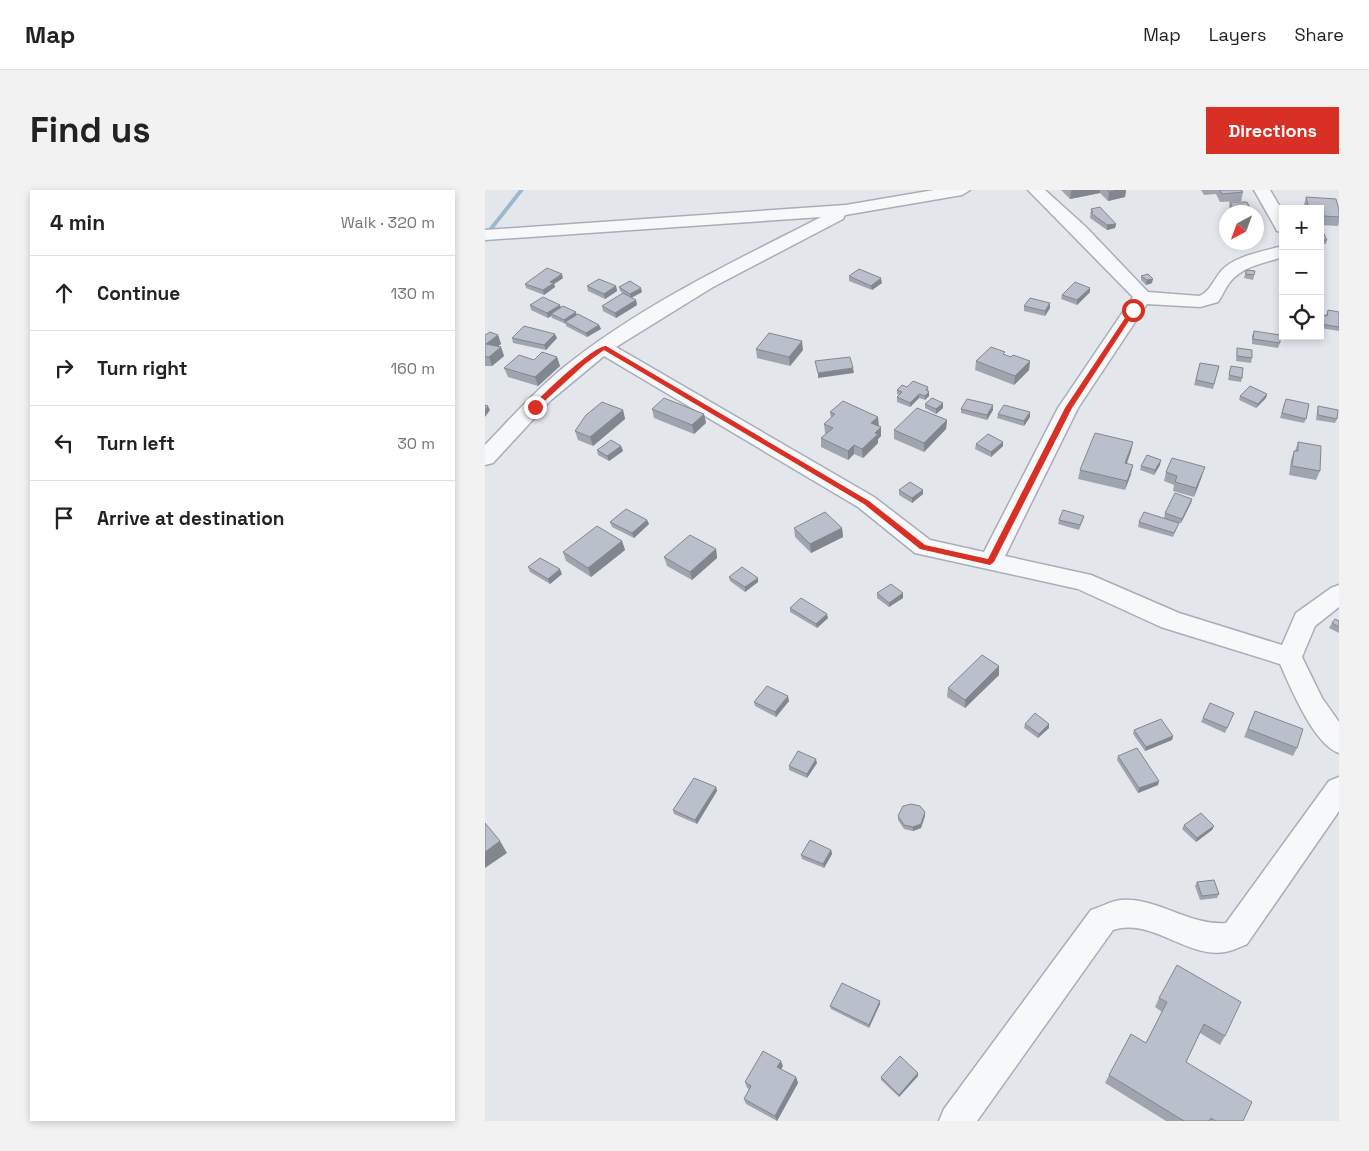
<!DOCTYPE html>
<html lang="en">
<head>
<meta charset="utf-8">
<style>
	:root { --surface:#fff; --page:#f2f2f2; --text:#222; --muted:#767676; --line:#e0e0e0; --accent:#d93025 }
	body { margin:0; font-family:"Space Grotesk",sans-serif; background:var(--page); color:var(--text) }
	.controls { position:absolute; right:15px; top:15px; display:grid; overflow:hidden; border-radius:0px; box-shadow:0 2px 8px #0003 }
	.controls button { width:45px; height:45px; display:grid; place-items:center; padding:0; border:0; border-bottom:1px solid var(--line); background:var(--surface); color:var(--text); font:25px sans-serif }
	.compass { position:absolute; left:734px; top:15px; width:45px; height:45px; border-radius:50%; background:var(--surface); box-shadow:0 2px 8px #0003; rotate:221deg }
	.stop { position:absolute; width:15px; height:15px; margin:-11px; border:4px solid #d93025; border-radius:50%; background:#fff }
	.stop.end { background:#d93025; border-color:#fff; box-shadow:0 1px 5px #0008 }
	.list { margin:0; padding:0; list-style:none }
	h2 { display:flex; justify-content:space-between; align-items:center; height:65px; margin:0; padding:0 20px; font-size:21px }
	h2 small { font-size:16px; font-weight:400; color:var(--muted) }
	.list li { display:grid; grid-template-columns:32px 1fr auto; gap:15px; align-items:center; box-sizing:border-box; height:75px; padding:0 20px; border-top:1px solid var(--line) }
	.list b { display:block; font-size:19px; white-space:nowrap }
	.list em { font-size:16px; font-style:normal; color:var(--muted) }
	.icon { flex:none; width:28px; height:28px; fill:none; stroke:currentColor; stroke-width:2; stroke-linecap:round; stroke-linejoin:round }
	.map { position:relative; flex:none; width:854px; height:931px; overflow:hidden; border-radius:0px }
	header { display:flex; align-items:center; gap:30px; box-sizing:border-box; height:70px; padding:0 25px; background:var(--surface); border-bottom:1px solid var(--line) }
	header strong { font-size:24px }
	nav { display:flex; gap:28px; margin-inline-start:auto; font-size:18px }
	.intro { display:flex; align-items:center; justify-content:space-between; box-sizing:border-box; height:120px; padding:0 30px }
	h1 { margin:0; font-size:35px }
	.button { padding:12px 22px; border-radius:0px; background:var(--accent); color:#fff; font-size:18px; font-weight:700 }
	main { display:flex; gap:30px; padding:0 30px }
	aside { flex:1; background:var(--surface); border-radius:0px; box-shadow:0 2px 8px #0003 }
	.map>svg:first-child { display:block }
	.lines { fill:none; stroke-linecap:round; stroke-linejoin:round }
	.stream { fill:#9bb8cf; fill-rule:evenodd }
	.minor-casing { stroke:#a7aeb7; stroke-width:3 }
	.minor { fill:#f6f8fa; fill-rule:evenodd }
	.wall { fill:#9fa5af }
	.shaded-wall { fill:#82868e }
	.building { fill:#b9c0cb; stroke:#82868e }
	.route { fill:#d93025 }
</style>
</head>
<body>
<header>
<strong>Map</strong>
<nav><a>Map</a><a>Layers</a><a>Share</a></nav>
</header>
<div class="intro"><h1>Find us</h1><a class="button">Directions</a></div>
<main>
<aside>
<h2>4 min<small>Walk · 320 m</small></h2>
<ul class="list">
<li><svg class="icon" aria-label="ahead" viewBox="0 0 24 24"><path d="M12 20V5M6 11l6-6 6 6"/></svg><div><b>Continue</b></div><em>130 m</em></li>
<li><svg class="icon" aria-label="right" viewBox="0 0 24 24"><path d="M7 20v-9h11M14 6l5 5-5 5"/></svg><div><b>Turn right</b></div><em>160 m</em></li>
<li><svg class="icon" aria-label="left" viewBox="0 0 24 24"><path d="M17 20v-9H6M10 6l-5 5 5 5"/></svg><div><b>Turn left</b></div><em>30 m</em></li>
<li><svg class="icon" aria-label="arrive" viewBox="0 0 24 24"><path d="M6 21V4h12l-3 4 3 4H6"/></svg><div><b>Arrive at destination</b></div></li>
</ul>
</aside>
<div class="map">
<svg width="854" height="931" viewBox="0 0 854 931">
	<rect width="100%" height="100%" fill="#e3e7ec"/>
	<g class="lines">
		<path class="stream" d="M34,0H39L2,47L0,48V43Z"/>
		<g class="minor-casing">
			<path id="minor" d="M449,0H485L477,5L360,25L358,29L228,97L131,157L389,307L445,350L499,362L573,218L648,107L543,0H560L601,37L663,102L714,106C725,103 730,86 739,78C754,65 779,61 798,56V67C779,73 758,76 745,92C740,98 738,105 733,112L715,117L662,114L593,218L520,366L606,385L694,423L797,455L811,423L846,398L854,395V417L830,436L817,467L837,508L854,532V563C829,555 806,498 795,474L676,437L593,399L430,363L373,317L119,166L66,210L8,273L0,275V255C25,229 50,201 78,178C156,115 248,72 336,27L0,50V40L361,15Z
				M769,0H785L798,22V42L792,41L790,37Z
				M854,587V621L762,754C755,757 747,761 740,762C703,769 666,727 628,740L492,931H454L459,919L606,720C616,717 626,711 636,710C672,707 704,736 741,733L844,591Z"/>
		</g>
		<use href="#minor" class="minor"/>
	</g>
	<path class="wall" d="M576,0H641L640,7L623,11L615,3L585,9Z
		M716,0H756L758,2L756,11L735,12L731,4L719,5Z
		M821,7L854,20V32L853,36L836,35L835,30V19H819V15Z
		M745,12L767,22H746L744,16Z
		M606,19L631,34L630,38L622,40L605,28Z
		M835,40L842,50L841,54H835Z
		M761,80L770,81L768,90L759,88Z
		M364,86L397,93L387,100L364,91Z
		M656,86L667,93L661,95L656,90Z
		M78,88L69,94L70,97L59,105L41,98L40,94Z
		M102,96H131L132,101L120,109L103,101Z
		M134,97L157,102L146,108L151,110L152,115L131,128L118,121L117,116L139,104L135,101Z
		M605,102L592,115L576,109L577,105Z
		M565,113V118L560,126L539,121V116Z
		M45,115H75L76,117L114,135L116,139L102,147L81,136V134L67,128L66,126L63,128L46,120Z
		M843,120L854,122V141L835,138V124L841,125Z
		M769,141L795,153L793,158L767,154V146Z
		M0,145H13L16,154L13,156L16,157L19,166L7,176H0Z
		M27,148H72L61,160L28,153Z
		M752,158L767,168L766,173L751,171Z
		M271,159L318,160L305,176L272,168Z
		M72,167L75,176L53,196L23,187L19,178L49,170Z
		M526,167L545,171L544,180L529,195L490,180L491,171Z
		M715,173L734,176L728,199L709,195Z
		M746,176L757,188L756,192L743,190Z
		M422,197H443L444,206L440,210L434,208L425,217L412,212V207L414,205L412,204V200Z
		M782,204L781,208L771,218L754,210L755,206Z
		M458,213V218L451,224L440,218V214Z
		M799,214L821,229L819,233L795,228Z
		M833,216L852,229L850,233L831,230L832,221Z
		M167,219L219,224L221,233L209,244L169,228Z
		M476,219L508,220L502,230L476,223Z
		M138,220L140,229L108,256L93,250L90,241Z
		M345,222L393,227V236L396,237V246L393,249V253L378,268L369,264L363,270L336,257V248L341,243H340L339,234L346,228Z
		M513,224L545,227L539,236L512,228Z
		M462,230L461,239L439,262L409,249V240Z
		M518,252V256L506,267L490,259L491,254Z
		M813,252L835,281L831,290L804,285L806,270L809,261H810Z
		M136,256L138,261L124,271L113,265L112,260Z
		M646,261L642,274L646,284L640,300L593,289L595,280Z
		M675,275L669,285L655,280L656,276Z
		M681,282L717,286L709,307L688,301L689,295L679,291Z
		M414,300H438V304L427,313L414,305Z
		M707,309L706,313L696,333H694L688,347L653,337L654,332L679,328L680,323Z
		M599,326L598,330L594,340L573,334L574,330Z
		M162,330L164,334L149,348L127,337L125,332Z
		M309,338H357L358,347L326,363L310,347Z
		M137,351L140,360L106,387L81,371L78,362Z
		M231,359L232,368L207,390L182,376L179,367Z
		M43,377L77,384L65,394L45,382Z
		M244,387L273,392L260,402L245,391Z
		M392,403L418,408L404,417L392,408Z
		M305,418L343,428L332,438L305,422Z
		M854,431V443L844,438L847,433Z
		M514,476V485L480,518L462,507L463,498Z
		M304,511L291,527L270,516L269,512Z
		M770,521L812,558L808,566L759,547Z
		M749,523L740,543L716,532L718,528Z
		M540,534L564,538L553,548L539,538Z
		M649,540L688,546L687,550L660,561L648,544Z
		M633,566L673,595L653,603L632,570Z
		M332,573L322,588L304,580V576Z
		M231,597L232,601L212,634L189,624L188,620Z
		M440,622V626L436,638L428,641L419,639L413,630V626Z
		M699,635L729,636L727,640L711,652L697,639Z
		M346,660L347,664L339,678L317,669L316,665Z
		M712,692L734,704L732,708L715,710L710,696Z
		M674,808L740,846L735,855L715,843L701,872L758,931H681L620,893L624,885L661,853L677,822L670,817Z
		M395,814L384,838L346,819L345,816Z
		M298,876L296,879L311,887L313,893L292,931L261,914L259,909L264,899L262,898L260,892Z
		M433,886L414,907L396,890V887Z"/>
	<path class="shaded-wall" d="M589,0H615V3L585,9L586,1Z
		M633,0H641L640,7L623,11L624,2Z
		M631,34L630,38L622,40V35Z
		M77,84L78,88L69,94L70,97L59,105L58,100L65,92Z
		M396,88L397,93L387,100L386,96Z
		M668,89L667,93L661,95L662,90Z
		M131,96L132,101L120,109L119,104Z
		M156,98L157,102L146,108L145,104Z
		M605,98V102L592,115V110Z
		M151,110L152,115L131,128L130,123Z
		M565,113V118L560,126V121Z
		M75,115L76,119L66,124V126L63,128L62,123Z
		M91,122L92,126L80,132V134L79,130Z
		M114,135L116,139L102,147L101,143Z
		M70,144L72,148L61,160L59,155Z
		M13,145L16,154L4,163L1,154Z
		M317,151L318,160L305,176L304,167Z
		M16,157L19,166L7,176L4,167Z
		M72,167L75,176L53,196L50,187Z
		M545,171L544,180L529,195L530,186Z
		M368,178L369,183L333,188V183Z
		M444,202V206L440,210V206Z
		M434,204V208L425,217V213Z
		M782,204L781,208L771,218L773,214Z
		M458,213V218L451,224V219Z
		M508,215V220L502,230V225Z
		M3,216L5,220L0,227V220Z
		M138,220L140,229L108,256L105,247Z
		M545,222V227L539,236V231Z
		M219,224L221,233L209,244L207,235Z
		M393,227L394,236L387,242L386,233Z
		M462,230L461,239L439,262V253Z
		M396,237V246L393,249V253L378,268L377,259L390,243Z
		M518,252V256L506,267V262Z
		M648,252L646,261L638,282L640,273Z
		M369,255V264L363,270V261Z
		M136,256L138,261L124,271L122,266Z
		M676,270L675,275L669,285L670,280Z
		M648,275L646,284L640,300L642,291Z
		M720,277L717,286L709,307L711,298Z
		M438,300V304L427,313V308Z
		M707,309L706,313L696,333L697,329Z
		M162,330L164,334L149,348L147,343Z
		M357,338L358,347L326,363L325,354Z
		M137,351L140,360L106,387L103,378Z
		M231,359L232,368L207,390L205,382Z
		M75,379L77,384L65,394L63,389Z
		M273,388V392L260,402V397Z
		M418,403V408L404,417V413Z
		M342,424L343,428L332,438L331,434Z
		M514,476V485L480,518V510Z
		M303,506L304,511L291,527L290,522Z
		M564,534V538L553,548L554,544Z
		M688,546L687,550L660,561L661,557Z
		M331,569L332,573L322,588V584Z
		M674,591L673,595L653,603L654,598Z
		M231,597L232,601L212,634L210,630Z
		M440,622V626L436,638L428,641V637Z
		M729,636L727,640L711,652L712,648Z
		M15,651L22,663L0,678V662Z
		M346,660L347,664L339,678L338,674Z
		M395,811V814L384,838V835Z
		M296,871L298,876L294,883L292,877Z
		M433,883V886L414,907V905Z
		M311,887L313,893L292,931L290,926Z"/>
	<path class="building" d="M622,0H633L624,2Z
		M735,0H756L758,2L737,4Z
		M821,7L851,9L854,20V27L839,26L838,21H835V19H824Z
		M745,12H762L767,22H749Z
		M615,17L631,34L622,35L606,23L608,22L606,19Z
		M835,40H837L842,50H835Z
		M62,78L77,84L65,92L69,93L58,100L40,94Z
		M374,79L396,88L386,96L364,86Z
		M761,80L770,81L769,85L761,84Z
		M663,84L668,89L662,90L656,86Z
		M114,89L131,96L119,104L102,96Z
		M145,91L156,98L145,104L134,97Z
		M590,92L605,98L592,110L577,105Z
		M138,103L151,110L130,123L117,116Z
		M58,107L75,115L62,123L45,115Z
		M545,108L565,113L560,121L539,116Z
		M78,116L91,122L79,130L66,124Z
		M843,120L854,122V137L835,134V124L842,126Z
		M93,124L114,135L101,143L80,132Z
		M39,136L70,144L59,155L27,148Z
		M769,141L795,145V153L768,149Z
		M5,142L13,145L1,154L16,157L4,167H0V145Z
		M284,143L317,151L304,167L271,159Z
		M506,157L520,162L518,164L526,167L528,165L545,171L530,186L491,171Z
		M752,158L767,160V168L752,166Z
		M57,162L72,167L50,187L19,178L34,165L49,170Z
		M365,167L368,178L333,183L330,171Z
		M715,173L734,176L729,194L711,190Z
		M746,176L758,178L757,188L744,185Z
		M428,191L443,197L441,200L444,202L440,206L434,204L425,213L412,207L417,202L412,200L417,195L422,197Z
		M765,196L782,204L773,214L755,206Z
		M179,208L219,224L207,235L167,219Z
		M447,208L458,213L451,219L440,214Z
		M482,209L508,215L502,225L476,219Z
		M801,209L824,214L821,229L797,223Z
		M358,211L393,227L386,233L396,237L390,243L393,244L377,259L369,255L363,261L336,248L348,238L339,234L350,224L345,222Z
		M117,212L138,220L105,247L90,241L101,225Z
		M0,215L3,216L0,220Z
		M519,215L545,222L539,231L513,224Z
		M833,216L853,220L852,229L833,225Z
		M432,218L462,230L439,253L409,240Z
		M610,243L648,252L640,273L648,275L642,291L595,280Z
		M503,244L518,252L506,262L491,254Z
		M126,250L136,256L122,266L112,260Z
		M813,252L836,256L835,281L807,276L809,261H813Z
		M662,265L676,270L670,280L656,276Z
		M687,268L720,277L711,298L690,292L692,286L681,282Z
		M425,292L438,300L427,308L414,300Z
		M690,303L707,309L697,329L680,323Z
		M141,319L162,330L147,343L125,332Z
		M578,320L599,326L595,335L574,330Z
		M340,322L357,338L325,354L309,338Z
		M659,322L694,333L689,343L654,332Z
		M112,336L137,351L103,378L78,362Z
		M205,345L231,359L205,382L179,367Z
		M55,368L75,379L63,389L43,377Z
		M257,377L273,388L260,397L244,387Z
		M406,394L418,403L404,413L392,403Z
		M316,408L342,424L331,434L305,418Z
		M850,429L854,431V437L847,433Z
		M497,465L514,476L480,510L463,498Z
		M282,496L303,506L290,522L269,512Z
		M725,513L749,523L742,538L718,528Z
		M770,521L818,539L812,558L763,539Z
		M550,523L564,534L554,544L540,534Z
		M676,529L688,546L661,557L649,540Z
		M652,558L674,591L654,598L633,566Z
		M313,561L331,569L322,584L304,576Z
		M209,588L231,597L210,630L188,620Z
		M426,614L435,616L440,622L436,634L428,637L419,635L413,626L418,616Z
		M716,623L729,636L712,648L699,635Z
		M0,633L15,651L0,662Z
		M325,650L346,660L338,674L316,665Z
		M729,690L734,704L717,706L712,692Z
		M692,775L756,812L740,846L719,834L701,872L767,912L758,931H731L726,928L724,931H699L624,885L646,844L661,853L682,812L674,808Z
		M357,793L395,811L384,835L345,816Z
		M278,861L296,871L292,877L311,887L290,926L259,909L266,896L260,892Z
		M415,866L433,883L414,905L396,887Z"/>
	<path class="route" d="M646,119L651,120L587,218L509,372L505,375L435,359L379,314L119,160L100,174L52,218L46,217C57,205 108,156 121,156L384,311L440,355L503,369L580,218Z"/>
</svg>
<div class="controls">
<button>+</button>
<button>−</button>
<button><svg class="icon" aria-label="locate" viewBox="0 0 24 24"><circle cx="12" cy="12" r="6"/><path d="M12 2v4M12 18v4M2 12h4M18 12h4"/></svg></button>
</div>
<svg class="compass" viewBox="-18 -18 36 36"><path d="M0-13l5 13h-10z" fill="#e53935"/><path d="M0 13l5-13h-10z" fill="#767676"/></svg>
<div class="stop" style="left:648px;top:120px"></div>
<div class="stop end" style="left:50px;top:217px"></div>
</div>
</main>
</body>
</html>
